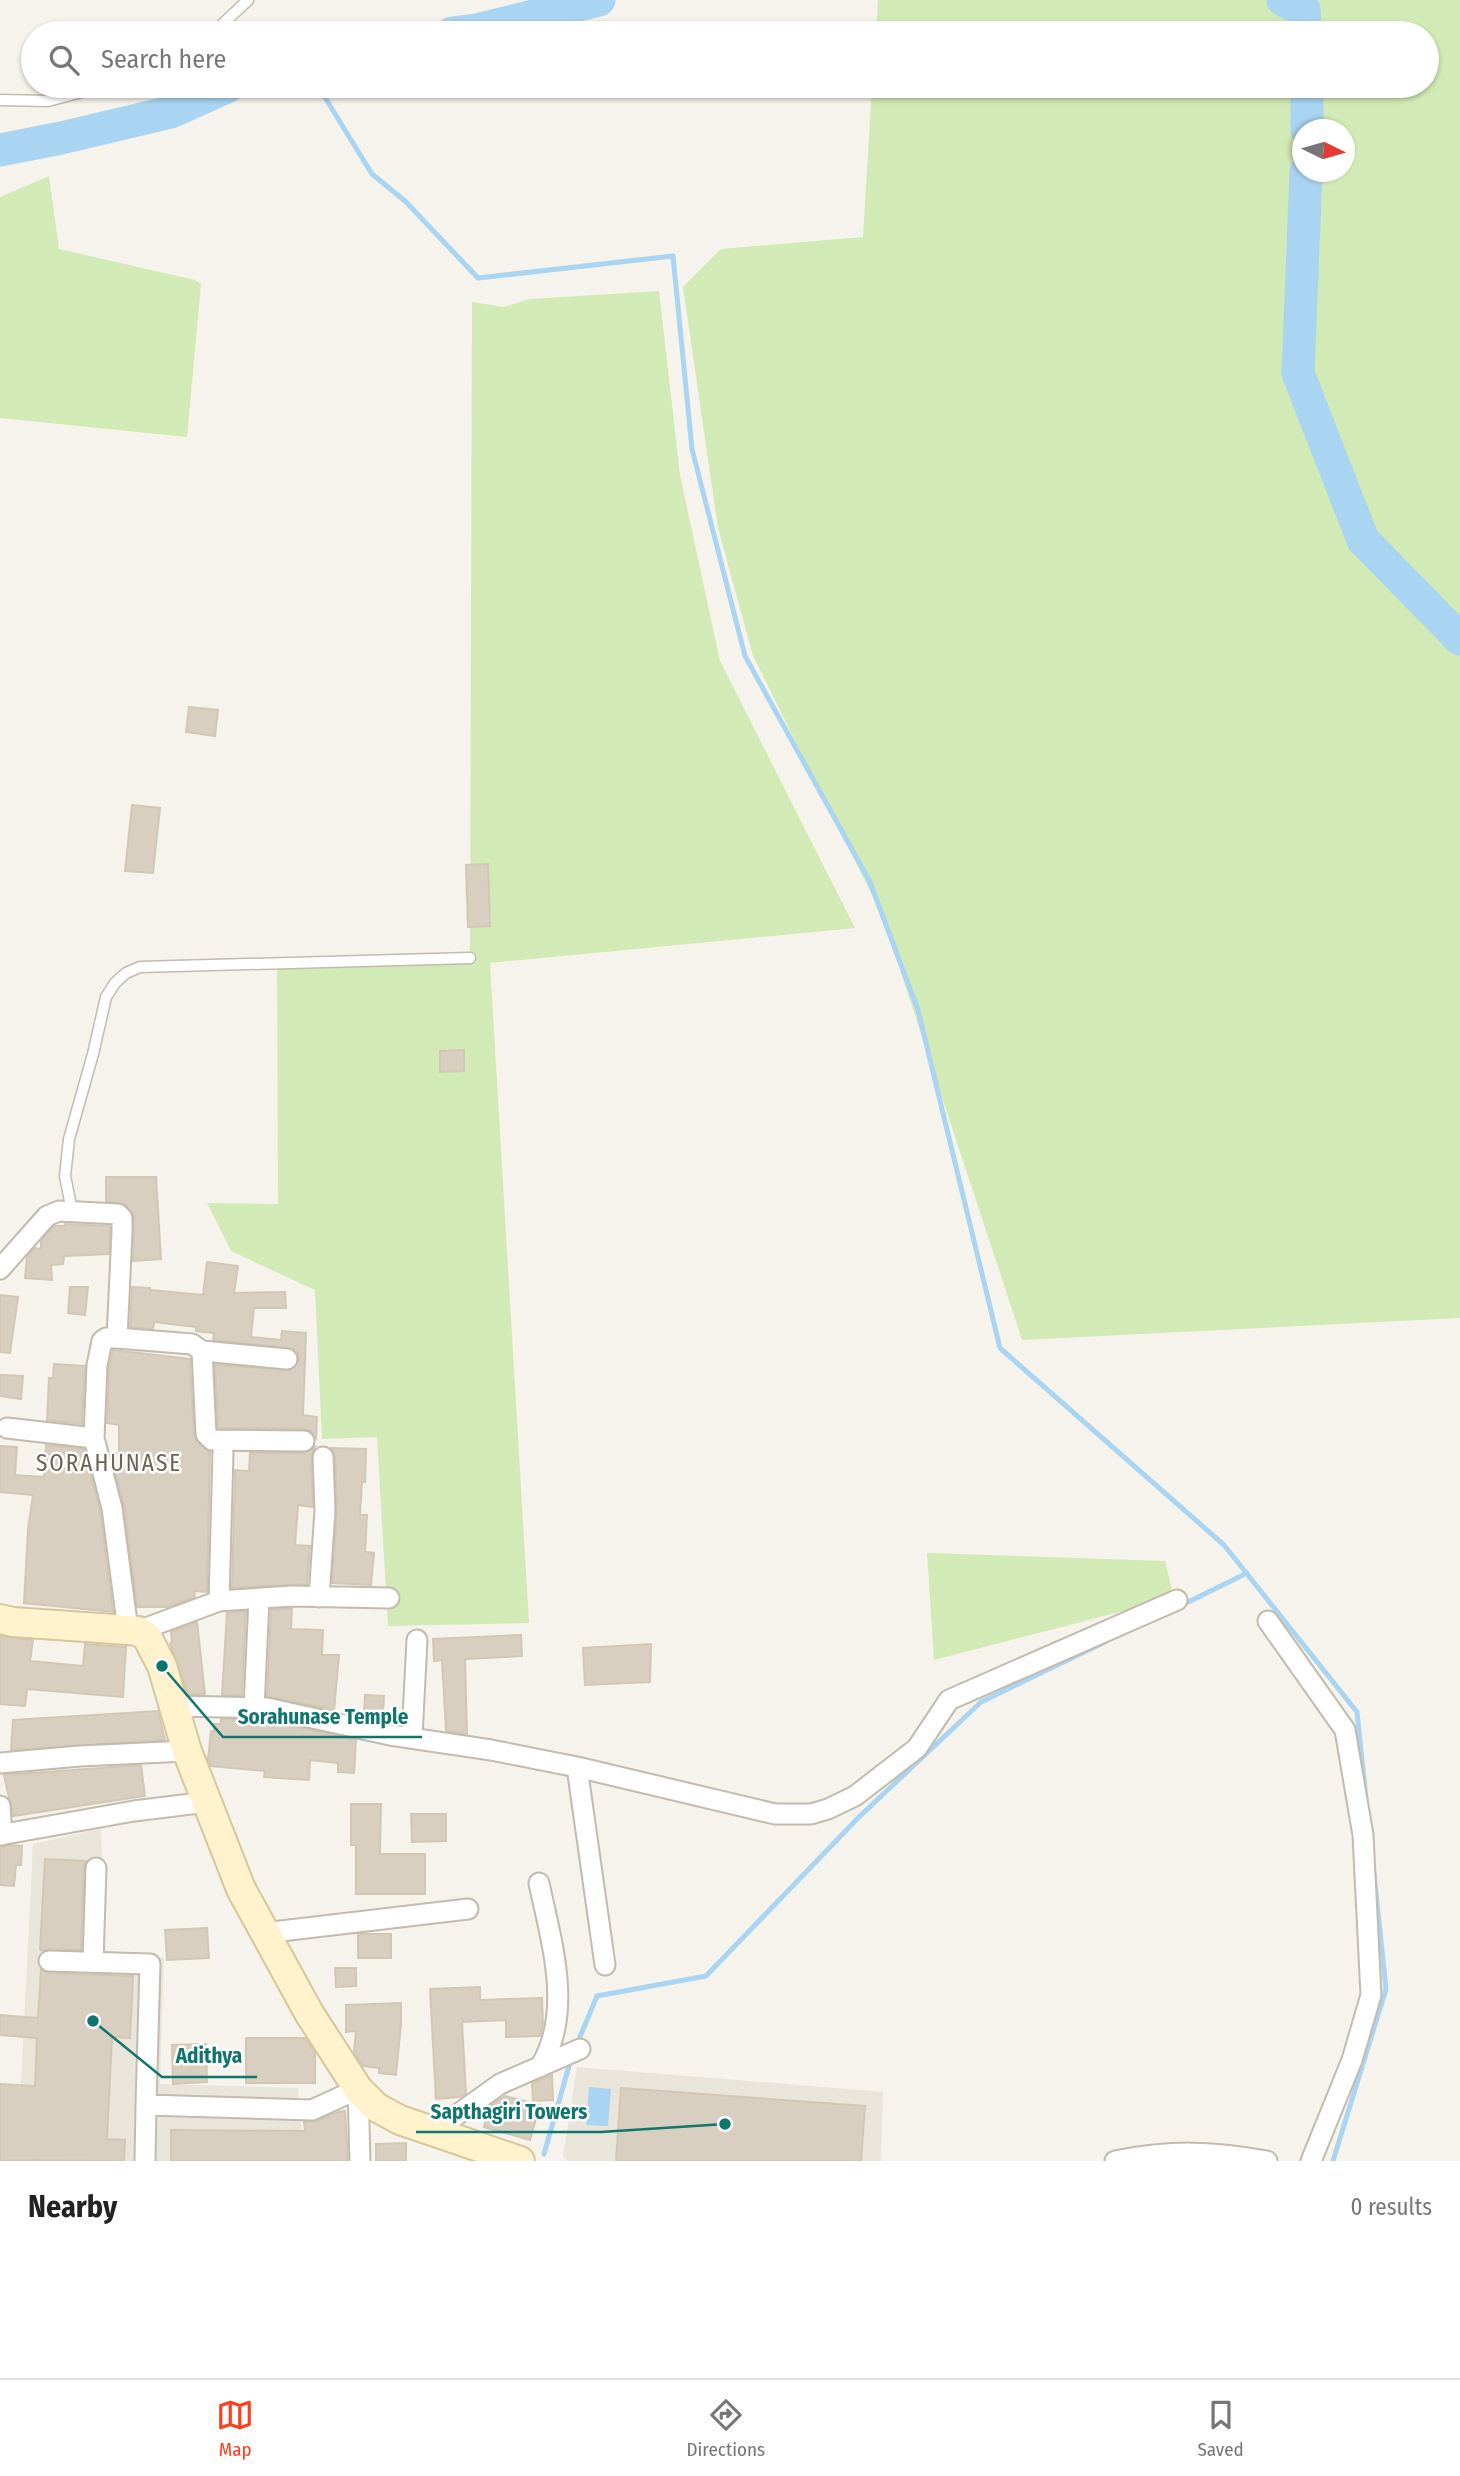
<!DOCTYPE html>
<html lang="en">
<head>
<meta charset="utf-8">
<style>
	:root { --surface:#fff; --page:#f2f2f2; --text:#222; --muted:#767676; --line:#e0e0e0; --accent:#fc3f1d }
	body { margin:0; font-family:"Fira Sans Condensed",sans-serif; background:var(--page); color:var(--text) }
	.compass { position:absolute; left:1292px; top:119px; width:63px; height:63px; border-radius:50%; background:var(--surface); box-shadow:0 2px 5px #0004; rotate:95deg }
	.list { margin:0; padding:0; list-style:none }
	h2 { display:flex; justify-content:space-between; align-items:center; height:91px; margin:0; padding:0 28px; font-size:30px }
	h2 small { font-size:23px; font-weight:400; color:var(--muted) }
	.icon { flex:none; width:38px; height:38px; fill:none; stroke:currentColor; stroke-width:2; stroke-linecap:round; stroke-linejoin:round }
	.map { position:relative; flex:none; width:1460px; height:2161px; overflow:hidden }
	.search { position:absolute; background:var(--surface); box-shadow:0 2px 5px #0004; left:21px; right:21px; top:21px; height:77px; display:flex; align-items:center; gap:18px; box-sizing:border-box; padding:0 24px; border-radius:38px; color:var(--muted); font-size:26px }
	.sheet { height:217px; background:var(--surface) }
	nav { display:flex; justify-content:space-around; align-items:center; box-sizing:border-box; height:98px; border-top:2px solid var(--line); background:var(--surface); font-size:19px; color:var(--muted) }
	nav a { display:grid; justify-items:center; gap:4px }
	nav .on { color:var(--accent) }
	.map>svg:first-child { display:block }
	.residential { fill:#eae5da }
	.green { fill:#d2eab5; fill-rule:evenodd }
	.water { fill:#a9d4f2 }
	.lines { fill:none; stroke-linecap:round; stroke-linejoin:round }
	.stream { stroke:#a9d4f2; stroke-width:5 }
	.river { stroke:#a9d4f2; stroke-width:33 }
	.building { fill:#d8cfc1; stroke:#d3c7b4; stroke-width:2 }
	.lane-casing { stroke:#c2bbae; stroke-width:13 }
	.street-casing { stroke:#c2bbae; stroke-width:23 }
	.secondary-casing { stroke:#d6c79b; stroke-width:32 }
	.lane { stroke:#fff; stroke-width:10 }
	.street { stroke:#fff; stroke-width:19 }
	.secondary { stroke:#fff3cd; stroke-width:28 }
	.labels { text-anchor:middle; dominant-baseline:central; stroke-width:5; stroke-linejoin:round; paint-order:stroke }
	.quarter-label { font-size:23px; letter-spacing:2px; fill:#6e6250; stroke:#fff }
	.leader { fill:none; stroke:#0f766e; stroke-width:2.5 }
	.callout-dot { fill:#0f766e; stroke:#fff; stroke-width:2.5 }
	.callout-label { font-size:21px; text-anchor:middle; font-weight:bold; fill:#0f766e; stroke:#fff; stroke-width:5; stroke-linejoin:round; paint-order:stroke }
</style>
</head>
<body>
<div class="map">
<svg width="1460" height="2161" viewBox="0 0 1460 2161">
	<rect width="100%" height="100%" fill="#f6f3ec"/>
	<path class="residential" d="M101,1829L105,1950L164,1958L160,2084L298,2088L304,2161H17L33,1844Z
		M577,2067L883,2092L881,2161H568L563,2156Z"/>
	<path class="green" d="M878,0H1460V1318L1022,1340L882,915L753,656L718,528L683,287L721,249L863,237L872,86H1427V33H876ZM1302,130H1344V172H1302Z
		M49,176L59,249L195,280L201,284L187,437L0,418V197Z
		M659,291L680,475L720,661L855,928L490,963L529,1623L388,1626L377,1437L322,1439L315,1290L231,1251L207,1203L278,1204L277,964L470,953L472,302L504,307L530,299Z
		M927,1553L1165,1561L1174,1598L934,1660Z"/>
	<path class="water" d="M589,2087L611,2089L608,2126L586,2125Z"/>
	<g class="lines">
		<path class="stream" d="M318,86L372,174L405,201L478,278L673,256L692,449L745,656L870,882L918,1010L1000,1348L1224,1545L1357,1712L1366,1799
			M1182,1605L1247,1573
			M577,2044L597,1996L706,1976L859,1817L981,1702L1107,1641
			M544,2154L571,2059
			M1333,2161L1386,1989L1374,1874"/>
		<path class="river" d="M1283,0L1304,10L1305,33
			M452,33L476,30L599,0
			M1307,130V86
			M0,150L61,138L171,112L229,86
			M1306,172L1298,373L1363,540L1460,639"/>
	</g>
	<path class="building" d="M189,707L218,710L215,736L186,732Z
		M132,805L160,808L153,873L125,871Z
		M488,864L490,926L468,927L466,865Z
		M464,1050V1071L440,1072V1051Z
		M106,1177H156L161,1259L133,1261L134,1217L126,1205L106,1201Z
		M65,1224L110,1226L109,1254L64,1256L63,1264L51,1265L52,1280L25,1278L27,1257L35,1248L41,1249V1241L54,1226H65Z
		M207,1262L238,1266L234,1293L285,1292L286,1308H254L251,1337L281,1340L282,1331L306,1333L303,1415L317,1417L316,1438L311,1431L304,1429L218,1428L215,1365L291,1370L299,1361L298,1353L293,1349L213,1340L214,1333L196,1331V1327L154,1322L153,1329L130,1327L132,1287L150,1288V1290L203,1295Z
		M70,1287H88L85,1315L68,1313Z
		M0,1295L18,1297L10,1353L0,1352Z
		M113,1350L190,1359L194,1435L197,1443L210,1452L207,1592L194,1591L195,1597L168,1607H137L124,1506L110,1453H119V1425L107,1423L109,1367Z
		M54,1364L85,1366L82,1424L47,1420L49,1378H53Z
		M0,1375L23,1376L21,1399L0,1396Z
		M46,1445L84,1449L100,1510L113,1612L24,1603L28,1530L33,1495L0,1492V1446L17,1447L15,1475L44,1477Z
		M315,1447L311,1457L313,1507L298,1505L295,1545L310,1546L307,1584L232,1588L235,1470L249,1471L250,1453H304Z
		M331,1448L366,1449L365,1482H362L360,1515H367L365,1552L374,1553L371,1585L332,1583L337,1511L335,1457Z
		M292,1608L291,1629L323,1630L322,1655H339L334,1710L267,1696L271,1610Z
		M246,1611L242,1695H222L227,1613Z
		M197,1622L205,1694H188L170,1643L172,1642L171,1632Z
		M521,1635L522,1656L465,1659L467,1734L446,1731L442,1660L434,1661L433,1639Z
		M0,1636L33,1640L30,1661L83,1666L85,1644L126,1647L123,1697L27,1689L25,1706L0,1704Z
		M651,1644L650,1682L585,1685L583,1648Z
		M365,1695L384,1696L383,1716L364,1715Z
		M158,1711L165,1740L11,1750L13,1720Z
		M221,1719L266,1720L356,1740L354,1773L338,1772V1763L310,1760L309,1780L264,1777L265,1771L211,1766L208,1759L211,1731L214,1732V1724H221Z
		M141,1765L145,1796L13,1816L4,1775Z
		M351,1804H381L380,1854H425V1894H356V1845H351Z
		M411,1814H446V1841L412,1842Z
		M11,1845L22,1846L21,1865H16L14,1886L0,1885V1847Z
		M45,1859L86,1861L84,1868L81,1950L49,1949L42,1951L40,1949Z
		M207,1928L209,1958L167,1960L165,1930Z
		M358,1934H391V1958H358Z
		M335,1968H356V1986L336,1987Z
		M41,1970L49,1973L133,1976L130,2038L112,2037L107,2139L125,2140L124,2161L0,2160V2084L35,2086L37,2038L0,2035V2015L38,2018Z
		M480,1987V2000L542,1998L543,2024L540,2036L506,2037V2020L462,2022L466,2093L460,2097L436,2099L430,1989Z
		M401,2003V2024L396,2075L379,2073V2068L363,2066L354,2052L356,2031L346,2032V2005Z
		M246,2038H305L315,2053V2083H246Z
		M206,2044L207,2082L173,2084L172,2045Z
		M552,2075L553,2100L533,2101L532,2083Z
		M621,2088L865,2106L861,2161H616Z
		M505,2096L540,2105L530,2140L484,2127L490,2106Z
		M345,2111L348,2161H171V2130L305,2131L304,2122L317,2121L338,2112Z
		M406,2143V2161H376V2144Z"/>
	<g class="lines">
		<g class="lane-casing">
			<path id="lane" d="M213,33L248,0
				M0,100L48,101L105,86
				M72,1211L65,1176L69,1139L93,1054L106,997L115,983L126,973L140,967L470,958"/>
		</g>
		<g class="street-casing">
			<path id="street" d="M0,1269L47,1216L59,1211L118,1214L122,1218V1232L117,1338
				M202,1351L287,1359
				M7,1428L94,1438
				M319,1597L325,1511L323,1457
				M219,1601L223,1452
				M1268,1621L1345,1730L1363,1835L1371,1995L1352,2060L1311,2161
				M128,1630L112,1508L94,1438L97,1365L102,1341L106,1338H117L192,1344L202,1351L206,1434L212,1440L304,1441
				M138,1631L219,1601L292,1596L389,1598
				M175,1706L267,1708L390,1735L491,1750L577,1767L775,1814H811L828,1809L855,1796L917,1748L949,1700L1177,1600
				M254,1708L259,1599
				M412,1737L417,1640
				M0,1763L80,1756L187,1751
				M577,1767L605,1965
				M0,1806L2,1835
				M0,1835L134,1811L207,1802
				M539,1883C551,1941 574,2012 540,2067
				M264,1933L468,1909
				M49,1961L150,1964L146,2105L312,2110L358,2089L360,2161
				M93,1962L96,1868
				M433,2132L500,2084L580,2049
				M145,2161L146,2105
				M1115,2161C1171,2150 1211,2151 1267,2161"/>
		</g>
		<g class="secondary-casing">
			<path id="secondary" d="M0,1619L13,1622L128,1630L138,1631L147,1637L162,1666L187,1751L241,1889L309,2013L358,2089L376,2107L400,2120L520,2161"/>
		</g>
		<use href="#lane" class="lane"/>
		<use href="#street" class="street"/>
		<use href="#secondary" class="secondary"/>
	</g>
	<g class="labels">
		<g class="quarter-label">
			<text x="109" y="1463">SORAHUNASE</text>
		</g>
	</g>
	<path class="leader" d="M162 1666L223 1737H422M93 2021L162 2077H257M725 2124L601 2132H416"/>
	<g class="callout-dot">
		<circle cx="162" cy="1666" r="7"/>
		<circle cx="93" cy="2021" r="7"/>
		<circle cx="725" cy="2124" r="7"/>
	</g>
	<g class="callout-label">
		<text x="323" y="1724">Sorahunase Temple</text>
		<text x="209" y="2063">Adithya</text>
		<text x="509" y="2119">Sapthagiri Towers</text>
	</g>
</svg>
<svg class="compass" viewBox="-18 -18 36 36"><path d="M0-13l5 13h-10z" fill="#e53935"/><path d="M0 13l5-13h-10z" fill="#767676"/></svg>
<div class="search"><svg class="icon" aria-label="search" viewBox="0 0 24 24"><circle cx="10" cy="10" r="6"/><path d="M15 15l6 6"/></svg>Search here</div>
</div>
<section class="sheet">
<h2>Nearby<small>0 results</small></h2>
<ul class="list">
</ul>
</section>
<nav>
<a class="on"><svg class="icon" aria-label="map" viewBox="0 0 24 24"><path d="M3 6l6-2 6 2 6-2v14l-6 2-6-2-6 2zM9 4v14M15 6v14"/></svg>Map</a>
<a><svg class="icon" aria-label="directions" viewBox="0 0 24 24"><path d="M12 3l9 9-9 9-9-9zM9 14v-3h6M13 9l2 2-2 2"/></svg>Directions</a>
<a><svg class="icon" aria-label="saved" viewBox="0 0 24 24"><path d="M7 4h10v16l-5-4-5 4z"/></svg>Saved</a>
</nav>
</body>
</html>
